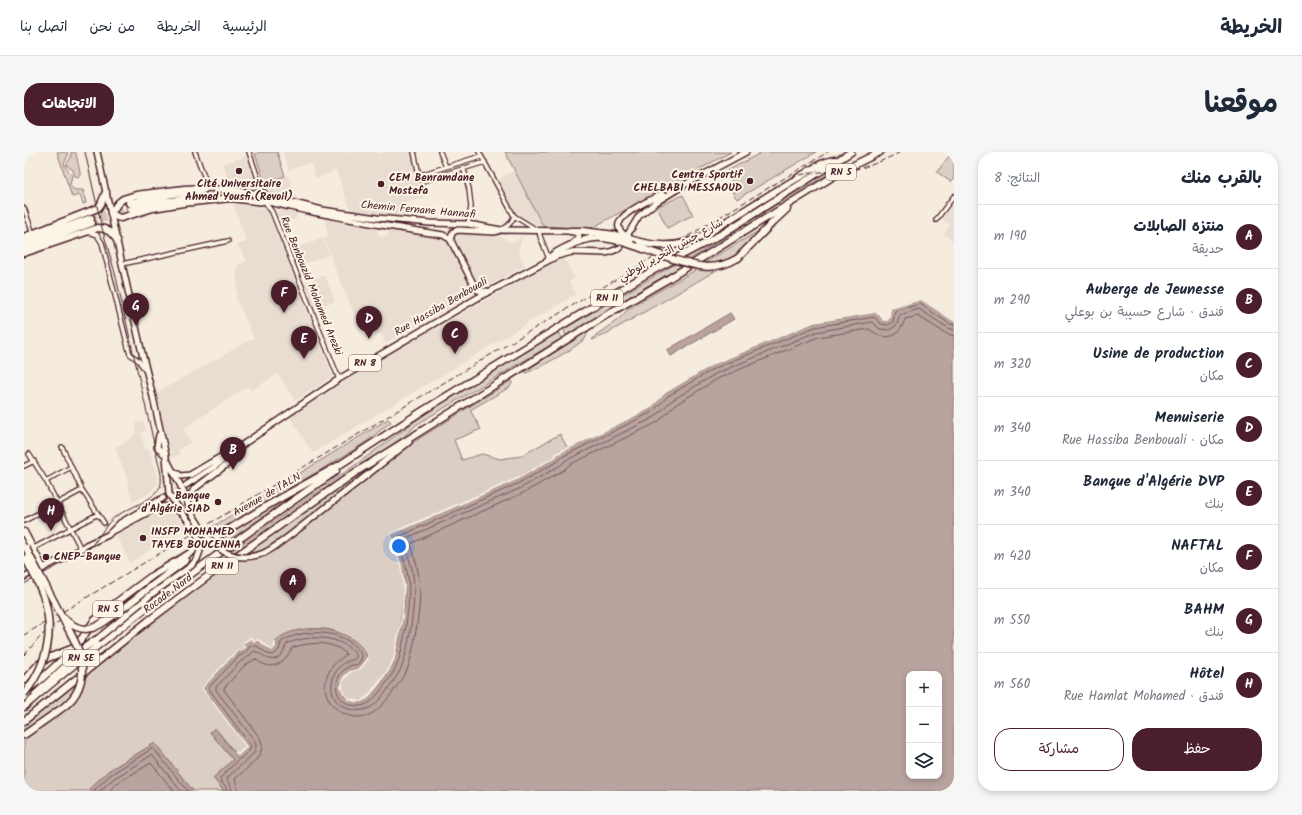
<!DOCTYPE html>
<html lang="ar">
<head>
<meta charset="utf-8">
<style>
	:root { --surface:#fff; --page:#f6f6f7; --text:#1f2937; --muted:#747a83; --line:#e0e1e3; --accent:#4a1f2b }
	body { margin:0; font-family:Kalam,"Playpen Sans Arabic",sans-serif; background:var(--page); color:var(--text); direction:rtl }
	.controls { position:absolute; right:12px; bottom:12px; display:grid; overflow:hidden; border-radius:8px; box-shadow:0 2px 6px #0003 }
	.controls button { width:36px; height:36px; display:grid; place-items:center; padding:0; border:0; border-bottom:1px solid var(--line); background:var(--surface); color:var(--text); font:20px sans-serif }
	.you { position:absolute; left:375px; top:394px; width:14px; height:14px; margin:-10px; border:3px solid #fff; border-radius:50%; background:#1a73e8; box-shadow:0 0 0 6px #1a73e833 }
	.badge { display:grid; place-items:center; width:26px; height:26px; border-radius:50%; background:var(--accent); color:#fff; font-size:13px; font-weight:700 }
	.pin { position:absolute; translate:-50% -33px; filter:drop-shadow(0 1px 2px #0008) }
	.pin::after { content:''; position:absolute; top:21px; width:14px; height:12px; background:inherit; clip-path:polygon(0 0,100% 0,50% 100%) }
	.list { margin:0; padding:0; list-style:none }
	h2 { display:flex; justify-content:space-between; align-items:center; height:52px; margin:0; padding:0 16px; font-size:17px }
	h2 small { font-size:13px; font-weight:400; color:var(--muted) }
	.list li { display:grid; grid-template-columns:26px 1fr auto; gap:12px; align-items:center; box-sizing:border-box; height:64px; padding:0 16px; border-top:1px solid var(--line) }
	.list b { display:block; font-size:15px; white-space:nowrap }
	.list p { margin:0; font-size:13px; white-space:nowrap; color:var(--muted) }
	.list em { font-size:13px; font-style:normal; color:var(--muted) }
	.actions { display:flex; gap:8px; padding:12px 16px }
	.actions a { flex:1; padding:9px 0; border:1px solid var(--accent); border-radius:16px; text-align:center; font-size:14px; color:var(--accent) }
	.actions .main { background:var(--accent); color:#fff }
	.icon { flex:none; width:22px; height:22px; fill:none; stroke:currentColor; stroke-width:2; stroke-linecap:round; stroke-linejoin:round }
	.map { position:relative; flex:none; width:930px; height:639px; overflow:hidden; direction:ltr; border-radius:16px }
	header { display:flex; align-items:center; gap:24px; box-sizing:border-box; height:56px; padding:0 20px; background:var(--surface); border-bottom:1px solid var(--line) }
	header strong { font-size:19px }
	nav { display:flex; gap:22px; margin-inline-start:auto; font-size:14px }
	.intro { display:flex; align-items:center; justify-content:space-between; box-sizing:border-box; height:96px; padding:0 24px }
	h1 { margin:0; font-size:28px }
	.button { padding:10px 18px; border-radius:16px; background:var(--accent); color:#fff; font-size:14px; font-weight:700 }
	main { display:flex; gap:24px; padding:0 24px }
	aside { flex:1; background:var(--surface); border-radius:16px; box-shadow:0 2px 6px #0003 }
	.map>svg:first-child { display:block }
	.built { fill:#e8ddd0 }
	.green { fill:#dbcec4; stroke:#927678 }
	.water { fill:#b8a39e; stroke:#8c6e70; fill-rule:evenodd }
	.pier { fill:#f5ecde }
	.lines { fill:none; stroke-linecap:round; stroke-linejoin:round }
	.shore { stroke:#765459; stroke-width:1 }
	.primary-tunnel { stroke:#d3c3ba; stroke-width:5; stroke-dasharray:5 2.5; stroke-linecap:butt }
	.highway-tunnel { stroke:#d3c3ba; stroke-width:6; stroke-dasharray:6 3; stroke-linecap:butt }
	.street-casing { stroke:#4a1f2b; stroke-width:6 }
	.secondary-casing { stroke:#4a1f2b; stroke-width:8 }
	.primary-casing { stroke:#4a1f2b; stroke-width:8 }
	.highway-casing { stroke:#4a1f2b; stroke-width:9 }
	.street { stroke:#fcf5e5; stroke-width:3.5 }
	.secondary { stroke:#fcf5e5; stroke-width:4.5 }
	.primary { stroke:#fcf5e5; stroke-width:5 }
	.highway { stroke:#fcf5e5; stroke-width:6 }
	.tram { stroke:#4a1f2b; stroke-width:1 }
	.rail { stroke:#4a1f2b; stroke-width:1; stroke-dasharray:6 3; stroke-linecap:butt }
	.primary-bridge-casing { stroke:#4a1f2b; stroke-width:8; stroke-linecap:butt }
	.highway-bridge-casing { stroke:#4a1f2b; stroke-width:9; stroke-linecap:butt }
	.primary-bridge { stroke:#fcf5e5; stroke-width:5 }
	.highway-bridge { stroke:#fcf5e5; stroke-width:6 }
	.poi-dot { fill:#4a1f2b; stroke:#fcf5e5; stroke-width:1.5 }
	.labels { text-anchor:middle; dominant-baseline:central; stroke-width:4; stroke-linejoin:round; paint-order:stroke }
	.shield { fill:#fcf5e5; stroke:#7f5f63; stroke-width:1 }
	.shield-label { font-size:10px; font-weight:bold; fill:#4a1f2b }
	.poi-label { font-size:11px; font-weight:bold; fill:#4a1f2b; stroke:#fcf5e5; text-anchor:start }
	.street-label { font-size:11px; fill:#4a1f2b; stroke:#fcf5e5 }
</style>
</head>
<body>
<header>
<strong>الخريطة</strong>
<nav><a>الرئيسية</a><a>الخريطة</a><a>من نحن</a><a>اتصل بنا</a></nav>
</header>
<div class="intro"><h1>موقعنا</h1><a class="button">الاتجاهات</a></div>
<main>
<aside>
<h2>بالقرب منك<small>النتائج: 8</small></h2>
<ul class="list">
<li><span class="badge">A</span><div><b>منتزه الصابلات</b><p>حديقة</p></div><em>190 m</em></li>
<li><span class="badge">B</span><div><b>Auberge de Jeunesse</b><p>فندق · شارع حسيبة بن بوعلي</p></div><em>290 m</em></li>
<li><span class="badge">C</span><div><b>Usine de production</b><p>مكان</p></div><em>320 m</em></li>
<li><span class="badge">D</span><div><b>Menuiserie</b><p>مكان · Rue Hassiba Benbouali</p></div><em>340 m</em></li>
<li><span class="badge">E</span><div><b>Banque d'Algérie DVP</b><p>بنك</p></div><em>340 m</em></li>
<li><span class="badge">F</span><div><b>NAFTAL</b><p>مكان</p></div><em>420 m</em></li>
<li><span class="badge">G</span><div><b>BAHM</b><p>بنك</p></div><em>550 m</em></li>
<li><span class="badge">H</span><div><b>Hôtel</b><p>فندق · Rue Hamlat Mohamed</p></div><em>560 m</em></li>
</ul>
<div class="actions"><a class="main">حفظ</a><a>مشاركة</a></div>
</aside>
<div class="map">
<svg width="930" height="639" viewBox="0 0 930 639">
	<rect width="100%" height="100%" fill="#f5ecde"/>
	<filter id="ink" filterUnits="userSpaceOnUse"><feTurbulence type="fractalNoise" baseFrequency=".025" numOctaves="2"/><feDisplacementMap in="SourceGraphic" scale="8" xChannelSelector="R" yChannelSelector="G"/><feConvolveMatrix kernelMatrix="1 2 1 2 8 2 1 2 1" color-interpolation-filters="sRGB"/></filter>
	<g filter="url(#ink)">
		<path class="built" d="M259,0H354L355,2L362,0H389L401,46L384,50L387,64L351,63L327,59L312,18L292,27L286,10L265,18Z
			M223,4L232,28L230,31L227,33L205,32L199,12Z
			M490,18L519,74L503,69L492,62L474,28Z
			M264,24L273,48L246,40L244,33L241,31Z
			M930,51V89L920,82L926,73L918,67Z
			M209,52H216L243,57L309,224L271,249L254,222L227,239L224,234L159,277L167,290L154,298L156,302L148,306L132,241L230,186L211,144L213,143V114L223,109L217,98L212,93L223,90Z
			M257,57L273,59L272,67L256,70L253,61Z
			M301,67L353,77L355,85L364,84V78L398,81L417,85L423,88L449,142L361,191L357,181L351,184L346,169L335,173L312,119L300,86L304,85Z
			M432,81L478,85L486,90H492L499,82L494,99L501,114L460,136H458L452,132L429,85Z
			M299,86L305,103L274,114L269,97Z
			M539,105L551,126L545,130L552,142L289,301L266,265L354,208Z
			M301,123L311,149L289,157L279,132Z
			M119,270L121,273L122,279L117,281L121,297L125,296L134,325V330L132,334L124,342L109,350L103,330V327L91,295L107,287L112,281V271Z
			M138,359H147L155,366L156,365L157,368H156L161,375L106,411L92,383L131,361Z"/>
		<path class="green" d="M33,0H43L44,3L40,12C41,17 46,18 48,23L46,33C49,39 53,38 59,38L62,51L59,52L56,43L48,45Z
			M47,0H51L52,2L56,20V24L54,25L51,24L49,18L42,13L47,5Z
			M236,0H253L261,24L241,31L231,2Z
			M481,0H707L566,77L519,74Z
			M738,0H792L713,47L708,40L713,39L703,19Z
			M928,0H930V26L927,30L913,20Z
			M802,20L806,21L762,47L666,107L661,106L686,93Z
			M659,43L669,63L643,76L633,55Z
			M736,78C721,98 707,112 680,111Z
			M653,111L659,113L542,183L541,182L540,177Z
			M673,117L691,119L652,142L580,183L568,188L572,183L595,167L604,157Z
			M564,179L561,187L546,198L518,214L502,221L501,220V219Z
			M535,180L538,186L400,268L392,273L382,283L260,366L211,401L206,400L334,311L409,256Z
			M488,228V231L486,235L446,258L457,277L430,288L438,308L458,302L476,307L497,304L536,282L544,297L533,303L378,413L381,434L373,496L366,518L341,548H325L317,538L319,525L343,505C340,498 336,494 329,490C321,483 312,478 301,477C287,475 262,479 251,489L252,491L224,595L214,604L191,576L186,580L209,608L189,626L200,639H169L131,591L84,619L63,639H0V574L13,563C93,499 172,435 256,377C284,357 312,337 341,320L271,376L382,295Z
			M364,267L367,270L343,289L323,302L199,376L185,385L180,380Z
			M272,340L273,341L195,395L189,391Z"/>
		<path class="water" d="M897,147L930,170V639H200L189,626L209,608L186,580L191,576L213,604L224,595L179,536L215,498L222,495L219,492L227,486L229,490L234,489L246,498L252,495V493L251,489C274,468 332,474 343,505L335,516L325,519L316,532L321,545L338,550C349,545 365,522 370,510C373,501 374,492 376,483C379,463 383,444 380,424C378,410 372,396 368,383L493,328L533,305L532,303L626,257L642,241L689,213L790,171L852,161C856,163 857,168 861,170L866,166C866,161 865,158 869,155ZM885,522H915V624H885Z
			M706,161L710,167L647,204L643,198Z
			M131,591L169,639H63L84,619Z"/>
		<path class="pier" d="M897,146L930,167V170L897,148L867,157L866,166L864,169H859L854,162L852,161L790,171L689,213L642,241L626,257L533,303V305L493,328L368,383L378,413L381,434L379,466L371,507L366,518L345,546L338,550H330L325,548L319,542L316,535L319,525L325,519L335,516L345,504V507L337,517L326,521L319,530V537L321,541L326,546L337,548L343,544L364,517L369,506L377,466L379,443L378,425L376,414L366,384V381L492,326L531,304V301L625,255L640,240L688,211L789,169L852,159L856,160L860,167H863L864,159L865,155L868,153Z
			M226,485H228L230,488L235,487L248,497L250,493V488L252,491V495L248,499L246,498L234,489L229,490L227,487L219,492L222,495L216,500L215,498L179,536L224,595L214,604L210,600L212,599L214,601L221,594L177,536L213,497H217L219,495L218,491Z"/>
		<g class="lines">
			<path class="shore" d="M69,639L86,623L129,596L164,639
				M76,639L89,627L128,603L157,639
				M85,639L93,631L127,611L150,639
				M203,639C202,633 196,631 196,626L211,611L213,608L217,606L226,598L227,594L185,537V535L215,504C221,502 223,499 226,494H233L244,502L249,503L255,498L257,490C279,475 325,477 338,504C338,506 336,510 334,512C332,513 330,513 328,513C320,516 314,523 313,531C309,550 333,560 346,550C354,544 369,522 373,513C381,492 387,446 384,425C382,412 377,399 373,387L374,385L495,331L534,309L538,305L628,260L644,244L691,216L791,175L850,165L857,172L864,173L869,170L871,159L896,152L926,172L930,173
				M208,639C208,634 203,631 203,626L230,601L232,594L231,589L192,538V535L217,509L223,506L230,499C239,501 245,513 256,504C261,500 260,494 264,491C286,483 317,482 333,504C330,509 325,508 320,511C314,515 309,523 308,531C304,554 333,566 350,553C358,547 374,524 378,514C386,493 392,447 389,424C388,412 383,401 379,389L380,387L497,336L537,313L541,309L631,265L647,249L693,221L792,180L848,170L856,177L865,178L873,173L876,163L895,157L924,176L930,178
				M214,639L211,627C222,616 245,603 236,586L200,538V536L220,514L231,507C234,508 236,511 239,512C254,518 262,507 268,496C284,490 309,488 322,502C320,505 318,505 315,508C309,512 304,520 302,528C296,552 325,573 347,562C356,557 362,549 368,541C373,533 379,526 383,518C387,508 389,496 391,485C397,448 399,429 387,393L388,391L499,341L540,318L545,313L634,270L651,253L695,226L794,185L845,177C861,189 874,188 881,167L894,164L921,181L930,184"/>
			<path class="primary-tunnel" d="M139,346L162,333"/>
			<path class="highway-tunnel" d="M67,66L105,51
				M68,71L107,57"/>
			<g class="street-casing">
				<path id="street" d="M171,0L185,37
					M225,0L237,35L236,40
					M390,0L396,27L399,29L461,10
					M416,0L422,15
					M455,0L490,64L513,78
					M440,18L445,37L447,55L444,72
					M396,23L457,4
					M241,50L248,60L315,227
					M0,56L9,82
					M912,68L930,44
					M478,77C484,75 488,70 490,64
					M515,78L516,84L525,107
					M64,80L73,83L78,91L105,199L106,202L115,209L121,218
					M98,112L204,89
					M38,295L58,338L80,371
					M5,302L22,329L57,397
					M0,314L10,309
					M22,329L47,315
					M0,369L58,338
					M8,397L74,362"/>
			</g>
			<g class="secondary-casing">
				<path id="secondary" d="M0,425L7,421"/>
			</g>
			<g class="primary-casing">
				<path id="primary" d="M73,0L117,197L129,245L142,304L145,342L158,361
					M182,36L218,39L233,42L237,40L240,41L242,44
					M242,44L298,58L353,66L406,71L444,72L477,78L546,79L553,81L555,84L554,87L550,90
					M168,46H187
					M203,46L236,50L240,49L289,60L351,72L419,83L426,87L452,137L456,139H463
					M604,82L615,64L631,51L660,33L722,0
					M605,85C572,70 627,48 638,42
					M427,89V84L429,80L434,78L470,80L474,79
					M135,283L133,295L140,302
					M144,310L160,340L166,358
					M151,320L157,324L166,323L210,297
					M162,333L190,315L221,291L315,227L455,145L533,104L548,100L581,101L586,100L596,96
					M163,350L170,337L206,310L216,298
					M91,378L132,356C141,353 147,354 156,360
					M273,378L385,290
					M15,418L57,397L62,393L84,383L96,371L139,346
					M11,542L47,508"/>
			</g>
			<g class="highway-casing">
				<path id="highway" d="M182,36L160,37L112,43L99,47L94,51L87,61L93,65L97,66L129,56L159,51L207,46
					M105,51L148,42L175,40L181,37
					M107,57L131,51L168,46
					M546,79H559L591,83L616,90
					M683,82C714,62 744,44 775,25C786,19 798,9 811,8
					M0,85L74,56L77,52L82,40
					M0,90L67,66
					M0,96L68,71
					M0,101L74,76C83,76 88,81 93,88
					M714,106L749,70L763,57
					M525,107C529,101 535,99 541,96C567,82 580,84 608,93
					M0,380L19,416
					M129,433L162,408
					M41,509L73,487
					M0,528L15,512L24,506L47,497
					M4,537L15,529L41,505L59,485L70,469L89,453L129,423L158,406L246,352L317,312L400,258L537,174L626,120L698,82L827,0
					M0,555C99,469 205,393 312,319
					M0,569L124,469L195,416L332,320L584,162L644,127L818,19L856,0
					M0,583L34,559"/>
			</g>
			<use href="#street" class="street"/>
			<use href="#secondary" class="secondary"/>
			<use href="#primary" class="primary"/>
			<use href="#highway" class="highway"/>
			<path class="tram" d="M0,432L65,397L72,388L71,390C77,382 83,371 91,365C102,357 129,348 135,337C138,332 137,327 137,322L91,121L78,76L61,0"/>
			<path class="rail" d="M767,26C787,18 804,21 825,18C844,16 860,8 877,0
				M0,483L804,0
				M0,503L18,483L43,463"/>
			<g class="primary-bridge-casing">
				<path id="primary-bridge" d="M166,358C183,387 201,416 240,401C251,396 262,386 273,378
					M73,487L128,442L167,414L173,407L176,399V390L171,377L158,361"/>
			</g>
			<g class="highway-bridge-casing">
				<path id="highway-bridge" d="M616,90C639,96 662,94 683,82
					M608,93C620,97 633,102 646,106C671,114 689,121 714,106
					M2,396C14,420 27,443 39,467C47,482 57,498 58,515C59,534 50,549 34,559
					M40,466C47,474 58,479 68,476C81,473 116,442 129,433
					M0,542C23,513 31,482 20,446C16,433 8,420 2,407"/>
			</g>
			<use href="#primary-bridge" class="primary-bridge"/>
			<use href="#highway-bridge" class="highway-bridge"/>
		</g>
	</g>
	<g class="poi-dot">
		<circle cx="215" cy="19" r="4"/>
		<circle cx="726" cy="29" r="4"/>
		<circle cx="357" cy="32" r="4"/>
		<circle cx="194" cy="350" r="4"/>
		<circle cx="119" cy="386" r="4"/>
		<circle cx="22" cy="405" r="4"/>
	</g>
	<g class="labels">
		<g class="shield">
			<rect x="802" y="12" width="30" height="16" rx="3"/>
			<rect x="567" y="138" width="32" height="16" rx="3"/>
			<rect x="325" y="203" width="32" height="16" rx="3"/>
			<rect x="182" y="406" width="32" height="16" rx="3"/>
			<rect x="69" y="449" width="30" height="16" rx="3"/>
			<rect x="39" y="498" width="36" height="16" rx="3"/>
		</g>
		<g class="shield-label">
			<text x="817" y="20">RN 5</text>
			<text x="583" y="146">RN 11</text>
			<text x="341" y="211">RN 8</text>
			<text x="198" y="414">RN 11</text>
			<text x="84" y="457">RN 5</text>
			<text x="57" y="506">RN 5E</text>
		</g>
		<g class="poi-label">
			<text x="718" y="23" text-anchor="end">Centre Sportif<tspan x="718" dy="13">CHELBABI MESSAOUD</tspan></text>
			<text x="365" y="26">CEM Benramdane<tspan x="365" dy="13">Mostefa</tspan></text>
			<text x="215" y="32" text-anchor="middle">Cité Universitaire<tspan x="215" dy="13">Ahmed Yousfi (Revoil)</tspan></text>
			<text x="186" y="344" text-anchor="end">Banque<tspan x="186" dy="13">d'Algérie SIAD</tspan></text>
			<text x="127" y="380">INSFP MOHAMED<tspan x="127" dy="13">TAYEB BOUCENNA</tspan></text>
			<text x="30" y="405">CNEP-Banque</text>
		</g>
		<g class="street-label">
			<text transform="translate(394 58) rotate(5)">Chemin Fernane Hannafi</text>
			<text transform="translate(647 98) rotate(-29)">شارع جيش التحرير الوطني</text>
			<text transform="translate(287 134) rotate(68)">Rue Benbouzid Mohamed Arezki</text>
			<text transform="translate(417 155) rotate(-30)">Rue Hassiba Benbouali</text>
			<text transform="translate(243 343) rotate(-30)">Avenue de l'ALN</text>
			<text transform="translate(144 442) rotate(-37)">Rocade Nord</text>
		</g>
	</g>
</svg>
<div class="controls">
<button>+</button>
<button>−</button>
<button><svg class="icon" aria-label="layers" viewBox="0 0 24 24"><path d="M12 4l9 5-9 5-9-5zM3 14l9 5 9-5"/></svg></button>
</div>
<div class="you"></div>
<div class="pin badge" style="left:269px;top:449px">A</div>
<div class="pin badge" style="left:209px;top:318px">B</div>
<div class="pin badge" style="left:431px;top:202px">C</div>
<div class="pin badge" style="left:345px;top:187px">D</div>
<div class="pin badge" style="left:280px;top:207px">E</div>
<div class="pin badge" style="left:260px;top:161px">F</div>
<div class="pin badge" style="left:112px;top:174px">G</div>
<div class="pin badge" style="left:27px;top:379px">H</div>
</div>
</main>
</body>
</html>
